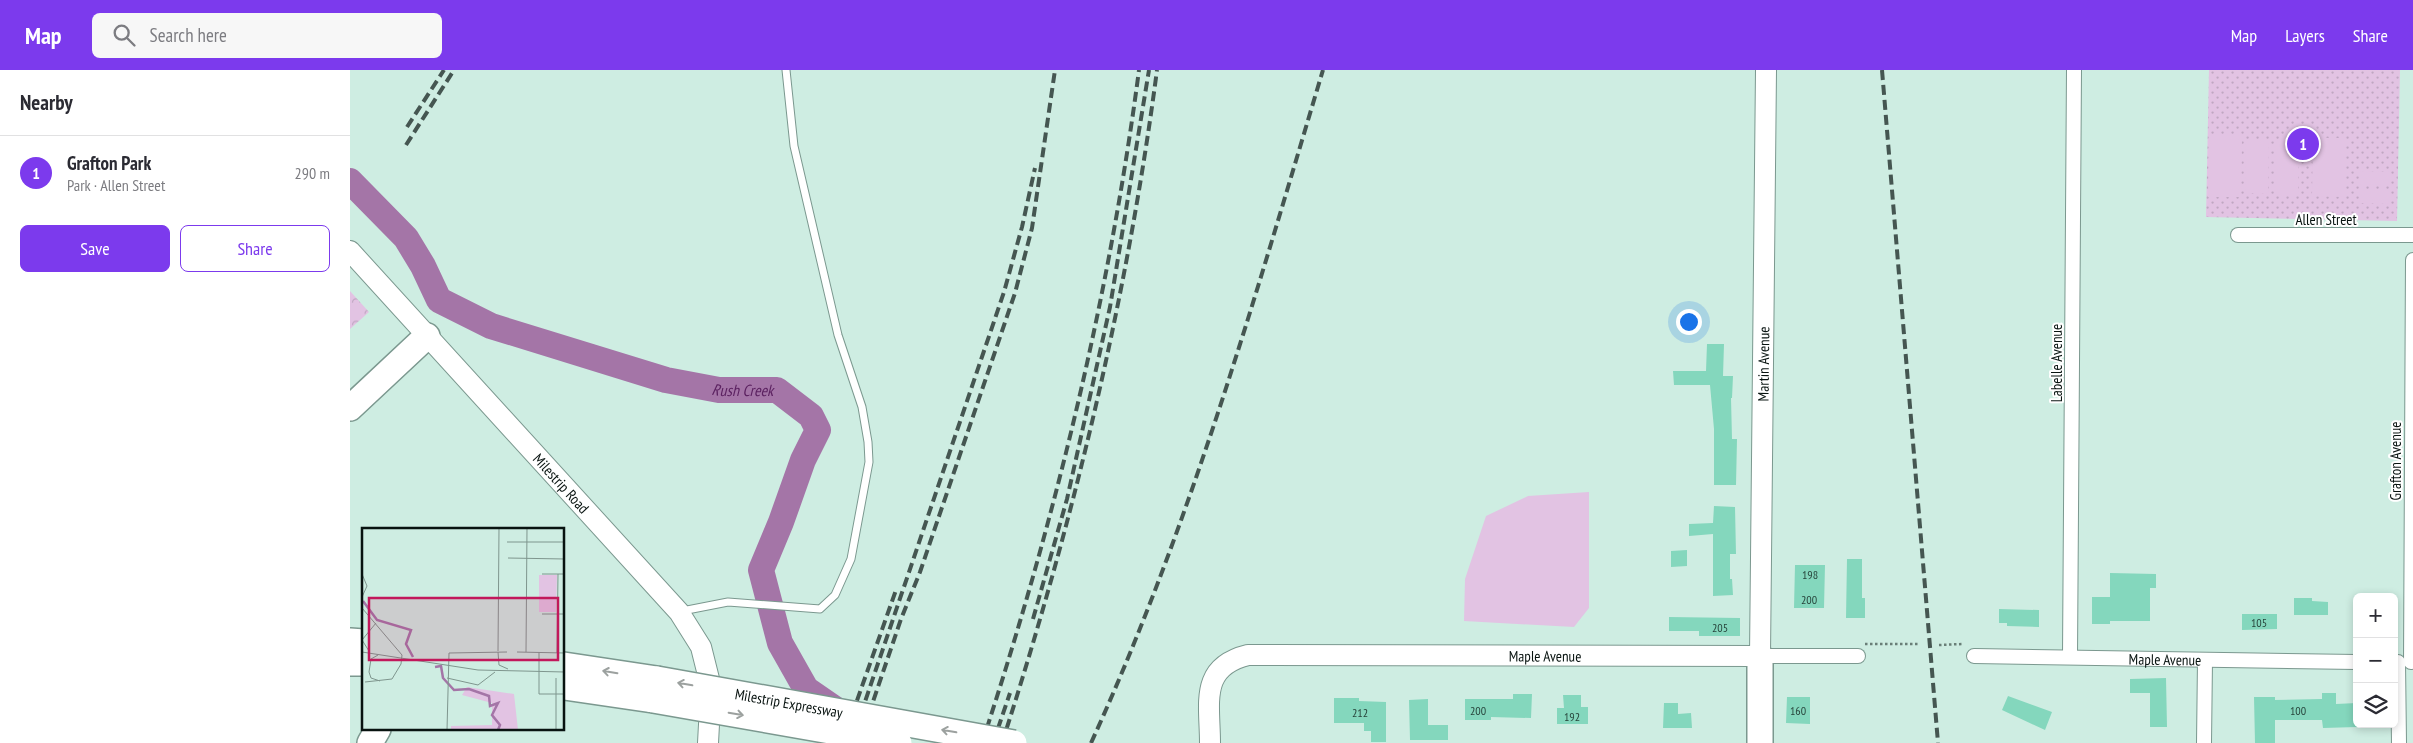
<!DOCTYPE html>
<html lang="en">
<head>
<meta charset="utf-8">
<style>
	:root { --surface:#fff; --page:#f7f7f7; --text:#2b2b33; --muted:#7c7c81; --line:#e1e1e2; --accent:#7c3aed }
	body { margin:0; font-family:"PT Sans Narrow",sans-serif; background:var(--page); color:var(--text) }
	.controls { position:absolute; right:15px; bottom:15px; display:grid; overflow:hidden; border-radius:8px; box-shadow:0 2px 8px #0003 }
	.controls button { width:45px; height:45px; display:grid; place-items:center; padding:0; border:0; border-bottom:1px solid var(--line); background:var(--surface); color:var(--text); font:25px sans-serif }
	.you { position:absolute; left:1338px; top:251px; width:18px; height:18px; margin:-12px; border:4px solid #fff; border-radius:50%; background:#1a73e8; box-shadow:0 0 0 8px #1a73e833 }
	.badge { display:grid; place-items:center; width:32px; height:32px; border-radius:50%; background:var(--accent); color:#fff; font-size:16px; font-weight:700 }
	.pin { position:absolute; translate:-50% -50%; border:2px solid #fff; box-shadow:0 1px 5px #0006 }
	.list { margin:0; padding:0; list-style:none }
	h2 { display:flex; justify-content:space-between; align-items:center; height:65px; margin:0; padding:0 20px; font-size:21px }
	h2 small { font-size:16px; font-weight:400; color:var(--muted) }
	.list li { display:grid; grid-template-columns:32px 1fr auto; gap:15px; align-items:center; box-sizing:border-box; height:75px; padding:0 20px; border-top:1px solid var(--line) }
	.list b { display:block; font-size:19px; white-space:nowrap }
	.list p { margin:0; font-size:16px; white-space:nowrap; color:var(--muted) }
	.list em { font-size:16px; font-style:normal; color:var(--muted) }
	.actions { display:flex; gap:10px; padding:15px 20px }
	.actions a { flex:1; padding:11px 0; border:1px solid var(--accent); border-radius:8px; text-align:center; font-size:18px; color:var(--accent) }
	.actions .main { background:var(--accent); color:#fff }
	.icon { flex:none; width:28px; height:28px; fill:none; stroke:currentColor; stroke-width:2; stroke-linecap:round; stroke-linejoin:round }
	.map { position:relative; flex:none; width:2063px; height:673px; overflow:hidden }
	header { display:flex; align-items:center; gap:30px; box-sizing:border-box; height:70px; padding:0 25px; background:var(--accent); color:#fff }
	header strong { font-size:24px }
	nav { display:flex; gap:28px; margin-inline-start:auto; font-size:18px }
	.search { width:350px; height:45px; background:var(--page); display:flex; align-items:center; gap:12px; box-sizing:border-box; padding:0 18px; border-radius:8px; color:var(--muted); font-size:19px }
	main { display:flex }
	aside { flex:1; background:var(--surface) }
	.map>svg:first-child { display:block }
	.grass { fill:url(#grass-dots) }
	.forest { fill:url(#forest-crowns) }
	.garden { fill:#e2c3e3 }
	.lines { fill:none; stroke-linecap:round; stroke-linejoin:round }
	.river { stroke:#a475a7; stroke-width:26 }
	.building { fill:#84d7bd }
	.lane-casing { stroke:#7b988f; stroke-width:9 }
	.street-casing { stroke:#7b988f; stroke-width:16 }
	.secondary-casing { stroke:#7b988f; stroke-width:22 }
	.highway-casing { stroke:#7b988f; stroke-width:28 }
	.path { stroke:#697e77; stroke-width:2.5; stroke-dasharray:2.5 2.5; stroke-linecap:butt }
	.lane { stroke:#fff; stroke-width:7 }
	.street { stroke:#fff; stroke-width:14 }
	.secondary { stroke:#fff; stroke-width:20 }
	.highway { stroke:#fff; stroke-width:25 }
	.rail { stroke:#455651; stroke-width:4; stroke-dasharray:10 5; stroke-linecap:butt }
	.highway-bridge-casing { stroke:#7b988f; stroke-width:28; stroke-linecap:butt }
	.highway-bridge { stroke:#fff; stroke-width:25 }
	.oneway { stroke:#9ca19f }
	.labels { text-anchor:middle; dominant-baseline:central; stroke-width:4; stroke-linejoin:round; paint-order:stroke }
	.number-label { font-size:12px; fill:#27443b }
	.street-label { font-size:15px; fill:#081310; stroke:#fff }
	.water-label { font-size:16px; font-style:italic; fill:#5c2261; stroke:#fff }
	.inset-river { fill:none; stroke:#a475a7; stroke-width:2.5 }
	.inset-road { fill:none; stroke:#7f968e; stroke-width:1 }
	.view { fill:#c2185b; fill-opacity:0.15; stroke:#c2185b; stroke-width:2.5 }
	.inset-edge { fill:none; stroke:#081310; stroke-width:2.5 }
</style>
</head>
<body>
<header>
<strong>Map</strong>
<div class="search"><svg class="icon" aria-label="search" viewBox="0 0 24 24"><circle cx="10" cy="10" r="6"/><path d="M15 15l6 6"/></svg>Search here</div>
<nav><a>Map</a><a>Layers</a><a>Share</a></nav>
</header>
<main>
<aside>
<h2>Nearby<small></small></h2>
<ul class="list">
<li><span class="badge">1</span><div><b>Grafton Park</b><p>Park · Allen Street</p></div><em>290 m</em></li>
</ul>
<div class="actions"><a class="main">Save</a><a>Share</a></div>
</aside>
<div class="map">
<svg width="2063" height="673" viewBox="0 0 2063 673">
	<defs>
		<pattern id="grass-dots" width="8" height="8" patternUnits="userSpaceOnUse" patternTransform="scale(1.25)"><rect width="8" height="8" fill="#e2c3e3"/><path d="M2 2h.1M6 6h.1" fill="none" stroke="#c0a7c2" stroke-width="1.8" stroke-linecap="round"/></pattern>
		<pattern id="forest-crowns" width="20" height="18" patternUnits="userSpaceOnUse" patternTransform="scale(1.25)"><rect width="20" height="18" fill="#e2c3e3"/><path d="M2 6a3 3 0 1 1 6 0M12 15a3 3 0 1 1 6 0" fill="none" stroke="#c0a7c2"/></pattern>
	</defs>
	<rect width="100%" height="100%" fill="#ceede2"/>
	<path class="grass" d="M1859,0H2050L2047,151L1856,147Z"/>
	<path class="forest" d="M0,221L19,242L0,259Z"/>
	<path class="garden" d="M1859,66H1892L1891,127H1858Z
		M1963,68H1996V127L1962,126Z
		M1896,71H1919L1918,124L1895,123Z
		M1925,71H1949L1948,124H1925Z
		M2010,101L2039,102V115L2010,114Z
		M2010,120H2039V134L2009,133Z
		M1239,422V538L1224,557L1114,551L1115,509L1136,446L1178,426Z"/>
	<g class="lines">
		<path class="river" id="s1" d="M0,111L56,168L73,196L89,230L141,256L316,310L369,320H427L461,346L468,360L453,390L431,452L411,500L430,573L456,619L485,639"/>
	</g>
	<path class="building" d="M1357,274H1374L1373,306H1383L1382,328H1381L1382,369H1387L1386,415H1364V359L1360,315H1324L1323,301H1356Z
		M1364,436L1385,437L1386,484H1380V509H1382L1383,525L1363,526V464L1339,466V454L1363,453Z
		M1337,480V496L1321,497V481Z
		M1497,489H1512V528H1515V548H1496Z
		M1445,495H1475L1474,538H1444Z
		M1760,503L1806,504V518H1800V551H1760V554H1742V527H1760Z
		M1944,528H1962V531L1978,532V545H1944Z
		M1649,539L1689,540V557L1657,556V553H1649Z
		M1892,544H1927V559L1892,560Z
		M1319,547L1390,548V566H1349V561H1319Z
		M1816,608L1817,657H1800V623H1780V609Z
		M1972,623H1986V634L2007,633V657L1973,658L1972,650H1925V673H1905L1904,627H1925V630L1972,629Z
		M1163,624H1182L1181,648L1141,647V650H1115V629H1163Z
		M1213,625H1231V637H1238V654H1207V638H1214Z
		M1658,626L1702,642L1695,660L1652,640Z
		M1437,627H1460V654L1436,653Z
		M984,628H1009V631L1036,632V672H1021V661H1014V653H984Z
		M1078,629V655H1098V670H1060L1059,630Z
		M1314,633H1328V644L1341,643L1342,658H1313Z"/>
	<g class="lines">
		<g class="lane-casing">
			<path id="lane" d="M332,541L378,532L470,539L485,525L501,489L519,392L518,372L512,337L488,265L444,76L436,0"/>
		</g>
		<g class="street-casing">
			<g id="street">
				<path d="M1888,165H2063"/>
				<path d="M1410,586H1508"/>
				<path id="s2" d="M1624,586L2007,592"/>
				<path d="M1720,586L1724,0"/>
				<path d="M2048,592L2049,673"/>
				<path d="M2061,592L2063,190"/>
				<path d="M1854,673L1855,590"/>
			</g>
		</g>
		<g class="secondary-casing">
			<g id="secondary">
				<path id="s3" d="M0,181L329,542L351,577L361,617L358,673"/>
				<path id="s4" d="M860,673C860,633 849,597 898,585L1410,586L1416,0"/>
			</g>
		</g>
		<g class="highway-casing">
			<path id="highway" d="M0,338L77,266
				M0,571L14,572
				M1410,586V673
				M0,593H14
				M214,595L307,609
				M214,617L303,630
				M20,673L28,659"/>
		</g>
		<path class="path" d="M1515,574H1569
			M1589,575L1612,574"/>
		<use href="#lane" class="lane"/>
		<use href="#street" class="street"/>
		<use href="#secondary" class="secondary"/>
		<use href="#highway" class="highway"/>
		<path class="rail" d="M1532,0L1588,673
			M57,57L94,0
			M56,75L104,0
			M683,549L717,429L760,237L799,0
			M492,673L546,520
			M501,673L654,222L672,157L685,98
			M509,673L551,549L570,502L665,223L682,158L705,0
			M632,673C704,454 759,229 789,0
			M643,673L660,623
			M652,673C723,453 777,229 807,0
			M741,673C840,457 905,227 973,0"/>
		<g class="highway-bridge-casing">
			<g id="highway-bridge">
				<path id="s5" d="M307,609L664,673"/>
				<path d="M303,630L549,673"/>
			</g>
		</g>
		<use href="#highway-bridge" class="highway-bridge"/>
	</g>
	<defs><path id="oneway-shaft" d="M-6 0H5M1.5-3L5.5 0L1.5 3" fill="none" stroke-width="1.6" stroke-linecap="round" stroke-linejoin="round" transform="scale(1.25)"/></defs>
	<g class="oneway">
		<use href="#oneway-shaft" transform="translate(260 602) rotate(-171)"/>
		<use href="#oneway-shaft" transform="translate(335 614) rotate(-170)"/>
		<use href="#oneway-shaft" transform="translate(386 644) rotate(10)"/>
		<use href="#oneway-shaft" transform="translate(599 661) rotate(-170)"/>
	</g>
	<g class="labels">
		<g class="number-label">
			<text x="1460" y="504">198</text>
			<text x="1459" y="529">200</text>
			<text x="1909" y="552">105</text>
			<text x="1370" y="557">205</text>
			<text x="1128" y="640">200</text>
			<text x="1448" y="640">160</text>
			<text x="1948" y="640">100</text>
			<text x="1010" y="642">212</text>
			<text x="1222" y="646">192</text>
		</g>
		<g class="street-label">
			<text x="1976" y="149">Allen Street</text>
			<text stroke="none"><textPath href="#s4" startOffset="912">Martin Avenue</textPath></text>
			<text transform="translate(1706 293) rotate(-90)">Labelle Avenue</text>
			<text transform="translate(2045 391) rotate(-90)">Grafton Avenue</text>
			<text stroke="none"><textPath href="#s3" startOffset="314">Milestrip Road</textPath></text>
			<text stroke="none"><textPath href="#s4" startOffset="405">Maple Avenue</textPath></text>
			<text stroke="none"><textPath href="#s2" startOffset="191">Maple Avenue</textPath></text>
			<text stroke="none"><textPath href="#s5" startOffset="134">Milestrip Expressway</textPath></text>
		</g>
		<g class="water-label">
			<text stroke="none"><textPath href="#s1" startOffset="469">Rush Creek</textPath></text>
		</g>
	</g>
	<g transform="translate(12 458)">
		<rect width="202" height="202" fill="#ceede2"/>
		<path d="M177,47H195L194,84H177Z" fill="#e2c3e3"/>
		<path d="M105,159L152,166L156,202H89V198L130,197V175L100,167Z" fill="#e2c3e3"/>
		<path class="inset-river" d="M1,73L15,92L49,102L44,116L51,129M73,139L79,138L81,150L92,162L107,161L127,168L128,178L136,175L130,187L138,197L136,202"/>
		<path class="inset-road" d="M145,14H203M146,30L203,31M0,46L5,58L0,69M180,46H203M0,80L40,127L39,136L30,151L3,154M180,86H203M7,123L0,112L14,95M136,123L137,0M0,124L116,142L203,144M136,124L137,137L146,141M155,124L203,125M164,124L165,0M177,124V166H203M195,125L196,46M16,127L9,131L7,144L9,150L18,153M85,150L116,157L133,144M194,150V202M85,202L87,125L145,124"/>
		<path class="view" d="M7,70H196V132H7Z"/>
		<rect width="202" height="202" class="inset-edge"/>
	</g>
</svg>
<div class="controls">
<button>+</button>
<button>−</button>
<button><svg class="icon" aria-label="layers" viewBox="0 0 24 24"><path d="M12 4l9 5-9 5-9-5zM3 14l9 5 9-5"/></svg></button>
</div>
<div class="you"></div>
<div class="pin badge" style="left:1953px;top:74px">1</div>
</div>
</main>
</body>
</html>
